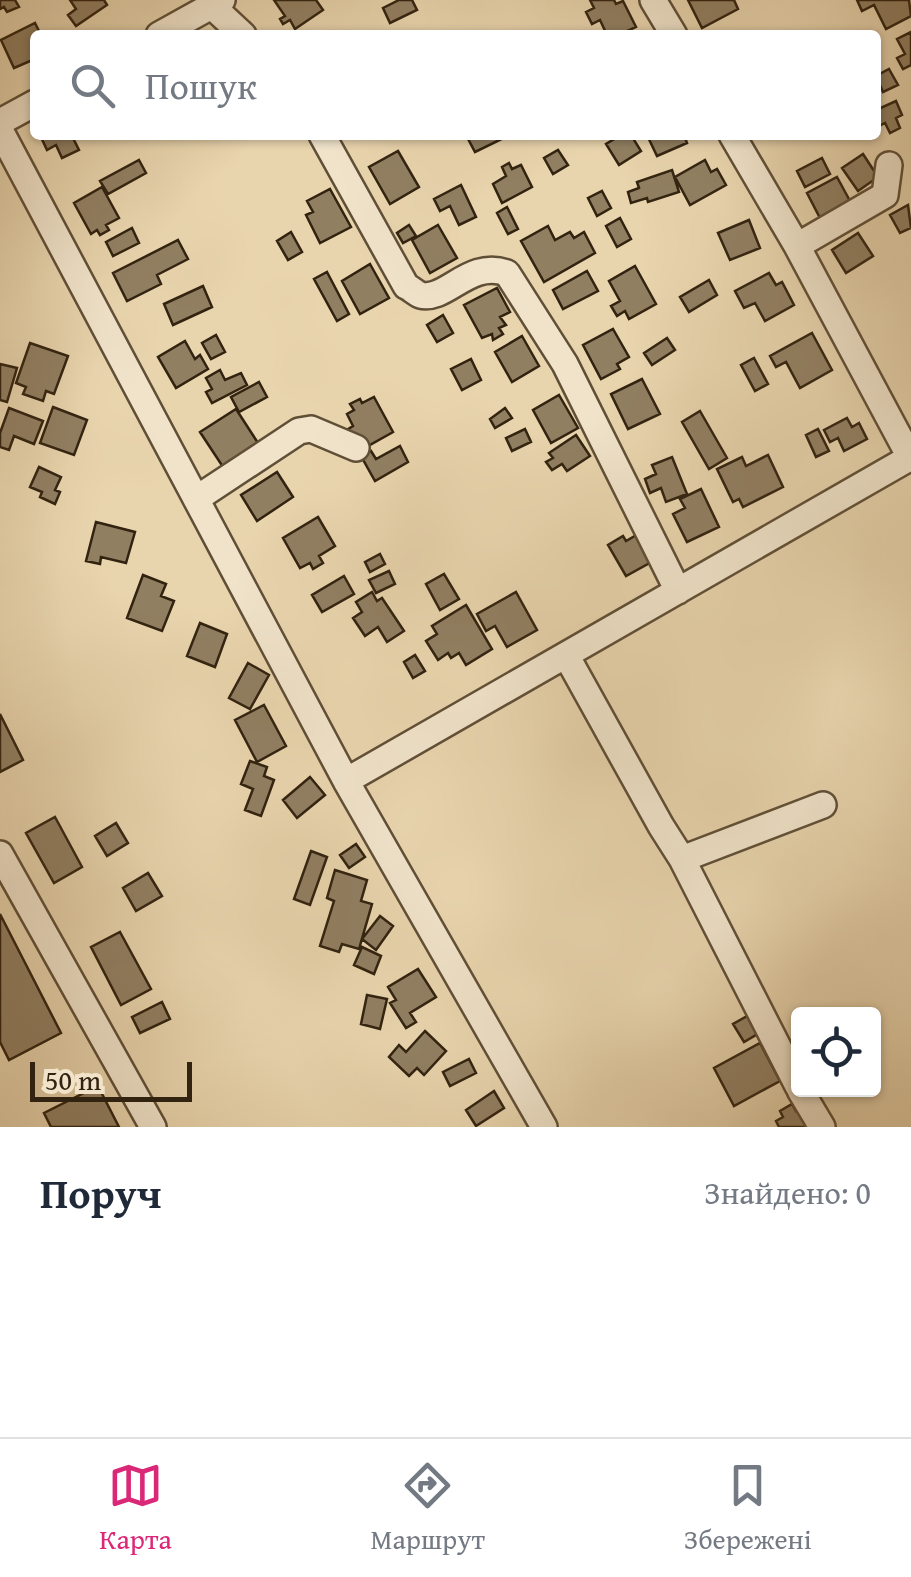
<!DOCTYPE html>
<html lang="uk">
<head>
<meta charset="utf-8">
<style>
	:root { --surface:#fff; --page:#f2f2f3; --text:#1f2937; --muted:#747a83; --line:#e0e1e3; --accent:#db2777 }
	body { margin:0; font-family:"Gentium Book Plus",serif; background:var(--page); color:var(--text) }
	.controls { position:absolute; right:30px; bottom:30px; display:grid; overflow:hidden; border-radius:10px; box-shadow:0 2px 8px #0004 }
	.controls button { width:90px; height:90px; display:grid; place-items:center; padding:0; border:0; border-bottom:2px solid var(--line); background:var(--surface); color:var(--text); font:50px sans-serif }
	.scale { position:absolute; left:30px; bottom:25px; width:162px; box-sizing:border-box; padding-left:10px; border:5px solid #322310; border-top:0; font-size:28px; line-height:35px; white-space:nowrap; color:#322310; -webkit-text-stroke:8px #f0e3ca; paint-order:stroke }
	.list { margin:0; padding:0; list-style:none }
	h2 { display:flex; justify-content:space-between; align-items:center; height:130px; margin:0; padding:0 40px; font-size:42px }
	h2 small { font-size:32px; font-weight:400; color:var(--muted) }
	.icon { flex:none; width:55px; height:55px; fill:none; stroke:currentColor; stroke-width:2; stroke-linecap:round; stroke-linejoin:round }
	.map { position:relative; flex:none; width:911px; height:1127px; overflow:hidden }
	.search { position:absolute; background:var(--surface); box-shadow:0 2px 8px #0004; left:30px; right:30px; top:30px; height:110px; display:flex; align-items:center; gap:25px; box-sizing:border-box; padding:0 35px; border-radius:10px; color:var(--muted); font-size:38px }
	.sheet { height:310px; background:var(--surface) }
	nav { display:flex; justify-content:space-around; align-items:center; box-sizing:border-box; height:140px; border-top:2px solid var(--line); background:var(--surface); font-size:28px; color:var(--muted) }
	nav a { display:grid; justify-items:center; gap:5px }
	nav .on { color:var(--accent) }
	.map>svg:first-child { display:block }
	.building { fill:#917f62; stroke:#322310; stroke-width:2.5 }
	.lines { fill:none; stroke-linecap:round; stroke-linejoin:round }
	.minor-casing { stroke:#604f37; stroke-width:30 }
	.minor { stroke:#f0e3ca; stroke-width:25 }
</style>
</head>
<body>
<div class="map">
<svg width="911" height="1127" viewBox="0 0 911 1127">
	<rect width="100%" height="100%" fill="#e8d4ad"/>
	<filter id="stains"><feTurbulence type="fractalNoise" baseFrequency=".002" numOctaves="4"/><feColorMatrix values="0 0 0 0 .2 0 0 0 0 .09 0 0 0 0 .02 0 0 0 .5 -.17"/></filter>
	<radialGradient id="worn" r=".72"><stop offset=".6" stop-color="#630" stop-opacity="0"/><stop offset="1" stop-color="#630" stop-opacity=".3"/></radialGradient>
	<path class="building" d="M0,0H15L19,7L7,12L4,7L0,9Z
		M70,0H104L107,5L76,26L68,15L76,9Z
		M274,0H316L323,10L295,29L290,20L283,24L280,19L285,16Z
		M399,0H412L417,10L390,23L383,8Z
		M590,0H614L616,4L623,1L636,27L619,35H607L600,20L592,24L586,12L594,8Z
		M688,0H734L738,9L702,28Z
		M857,0H909L911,16L886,29L874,5L862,11Z
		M35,23L41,35H35V59L14,68L1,40Z
		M911,32V65L903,69L897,58L905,54L897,39Z
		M889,69L898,85L883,92L876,76Z
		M896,101L902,115L896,118L900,128L890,133L885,123L877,127L876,110Z
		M40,135H81V136L74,140L79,150L62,158L56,145L47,150Z
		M466,135H504L506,137L475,152Z
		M621,135H631L641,151L619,165L606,144Z
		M647,135H684L687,143L657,156Z
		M558,150L568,165L553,174L544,158Z
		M398,151L419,187L390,204L369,167Z
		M863,154L878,177L858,191L842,168Z
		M822,158L830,174L805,187L797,171Z
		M139,160L146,173L108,194L100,181Z
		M705,160L711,172L717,169L726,185L690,205L675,177Z
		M509,163L512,169L521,165L532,187L502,203L493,184L506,176L502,167Z
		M672,170L679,192L648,202L647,198L631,203L628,192L639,188L637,182Z
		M837,177L850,201L820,218L807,193Z
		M461,185L476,217L459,225L450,206L440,211L434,199Z
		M102,187L119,218L106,225L109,230L100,235L97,230L91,234L74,203Z
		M330,189L351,227L320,243L306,215L313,212L307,201Z
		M602,191L611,208L597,216L588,198Z
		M908,205L911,228L900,233L890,215Z
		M507,207L518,229L508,234L497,213Z
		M620,218L631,239L617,247L606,226Z
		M749,220L760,248L730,260L718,233Z
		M409,225L416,236L403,243L397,233Z
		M438,225L457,258L430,273L412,240Z
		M548,226L555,240L570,232L574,238L584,232L595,253L544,282L521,241Z
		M132,228L139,243L113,256L106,242Z
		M291,232L302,252L288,260L277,241Z
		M858,233L873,256L846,273L832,250Z
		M178,240L188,259L157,275L161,284L127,301L113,273Z
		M370,264L389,298L360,314L342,281Z
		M635,266L656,304L629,319L625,311L617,316L611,306L620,301L609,281Z
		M587,271L598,291L563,309L553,290Z
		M327,272L349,314L337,321L314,279Z
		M769,273L776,285L782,282L794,305L765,321L755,303L744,308L735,291Z
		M709,280L717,295L689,312L680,297Z
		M203,286L212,307L173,325L164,304Z
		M497,288L510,312L500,317L506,325L499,328L503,334L493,340L492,334L482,338L464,305Z
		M443,315L453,333L437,342L427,325Z
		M613,329L629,357L617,364L620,369L601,379L583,345Z
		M812,333L832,370L800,388L786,362L776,367L770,356Z
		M216,335L225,352L211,359L202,343Z
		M522,336L539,366L512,382L495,352Z
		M667,338L675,350L652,365L644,353Z
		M185,341L195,359L200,355L208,369L176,388L158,357Z
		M30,343L68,356L54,394L46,391L43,401L23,394L26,387L16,383Z
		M754,358L768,384L755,391L741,365Z
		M471,359L481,380L462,390L451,369Z
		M0,364L17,368L7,402L0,400Z
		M220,370L225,380L241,373L247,385L212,403L206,392L212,389L206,378Z
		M642,379L660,414L628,429L611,394Z
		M259,382L267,397L239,412L231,397Z
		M559,395L578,428L551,443L533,410Z
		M374,397L393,432L368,446L363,438L352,444L345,431L353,426L347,414L354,410L350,404L360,399L362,403Z
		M53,407L87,420L74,455L40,443Z
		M9,408L43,421L34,444L14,436L9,450L0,447V433Z
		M505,408L512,418L495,428L490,419Z
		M236,409L260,446L225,470L200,432Z
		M700,411L727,458L709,469L682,422Z
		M847,418L852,427L859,423L867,439L844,451L838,438L830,442L824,430Z
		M525,429L531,442L512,451L506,438Z
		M818,429L829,451L816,457L806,435Z
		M576,435L590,456L567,471L562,464L552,470L546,462L553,458L549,453Z
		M400,446L408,462L375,481L361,456L371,451L376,459Z
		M768,455L783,487L743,507L739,499L733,502L717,469L742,457L746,466Z
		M672,457L687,494L666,502L661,488L650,493L645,479L656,474L652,465Z
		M39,467L61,477L55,490L60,492L55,504L40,497L42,492L30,487Z
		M277,472L293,497L257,521L241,495Z
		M701,489L719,527L687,542L673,514L685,508L680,499Z
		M318,517L335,546L319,556L323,563L313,569L310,563L300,568L283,538Z
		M96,522L135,532L126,563L101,557L100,564L86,561Z
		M640,533L655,560L626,576L608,545L623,536L626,541Z
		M380,554L385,564L370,572L365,562Z
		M389,571L395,584L376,593L369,580Z
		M444,574L459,599L440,610L426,584Z
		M143,575L166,584L161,596L174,601L162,631L127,618Z
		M344,576L354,594L322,612L312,595Z
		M372,592L377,601L382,598L404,631L387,642L378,627L365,636L353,618L362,612L356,602Z
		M516,592L537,630L507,647L495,626L486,631L477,614Z
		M466,605L492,649L466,665L459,653L451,658L448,653L438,660L426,641L437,634L432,626Z
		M200,623L227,634L215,667L187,656Z
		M415,655L425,671L413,678L404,662Z
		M248,663L269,675L250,709L229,698Z
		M264,705L286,746L257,762L235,720Z
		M0,714L23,760L0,772Z
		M250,761L267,767L264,776L274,780L261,816L245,810L253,789L241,784Z
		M310,777L325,795L297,818L283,800Z
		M55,817L82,867L54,883L26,833Z
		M116,823L128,843L107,856L95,836Z
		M356,844L365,857L349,868L340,855Z
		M311,851L327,857L310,905L294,899Z
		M335,870L367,880L361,901L372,904L359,949L342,944L339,952L320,946L334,901L327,898Z
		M148,873L162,896L136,911L123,888Z
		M0,914L61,1033L9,1060L0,1042Z
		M380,916L393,926L376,950L362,939Z
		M120,932L151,989L121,1005L91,947Z
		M362,947L381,956L374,974L354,965Z
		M418,969L436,997L410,1013L416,1022L406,1028L390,1003L396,1000L388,987Z
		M367,995L387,999L380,1029L361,1024Z
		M162,1002L170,1019L140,1033L132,1017Z
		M756,1011L766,1029L744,1042L733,1024Z
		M425,1031L446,1051L424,1075L417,1068L409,1076L389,1057L399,1045L406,1052Z
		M760,1043L780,1081L734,1106L714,1068Z
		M469,1059L476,1073L450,1086L443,1072Z
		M98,1086L119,1127H51L44,1113Z
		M494,1091L504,1108L476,1126L466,1110Z
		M792,1104L796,1111L807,1105L819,1127H779L776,1121L783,1117L780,1111Z"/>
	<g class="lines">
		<g class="minor-casing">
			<path id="minor" d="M653,0L674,35
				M212,6L243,35
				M159,35L222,0
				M0,122L35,103
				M0,130L346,781L544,1127
				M322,135L406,286C407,286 419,295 420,295C446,302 469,259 507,273L565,364L678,591
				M732,135L797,246L911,459
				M797,246L885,195L889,165
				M196,499L299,431L311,429L356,448
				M566,655L661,826L682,859L798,1086
				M346,781L911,457
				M0,854L153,1127
				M682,859L823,805
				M800,1090L822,1127"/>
		</g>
		<use href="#minor" class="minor"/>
	</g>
	<rect width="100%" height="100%" filter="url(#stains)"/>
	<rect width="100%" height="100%" fill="url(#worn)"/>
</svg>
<div class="controls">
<button><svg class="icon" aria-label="locate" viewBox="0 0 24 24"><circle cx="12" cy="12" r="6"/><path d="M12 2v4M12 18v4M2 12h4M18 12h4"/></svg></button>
</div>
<div class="scale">50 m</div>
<div class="search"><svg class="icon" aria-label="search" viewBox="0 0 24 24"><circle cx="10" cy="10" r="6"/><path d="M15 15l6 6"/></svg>Пошук</div>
</div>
<section class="sheet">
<h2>Поруч<small>Знайдено: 0</small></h2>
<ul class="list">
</ul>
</section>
<nav>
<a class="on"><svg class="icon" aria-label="map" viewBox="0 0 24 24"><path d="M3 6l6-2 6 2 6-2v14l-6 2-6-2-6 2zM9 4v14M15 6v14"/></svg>Карта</a>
<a><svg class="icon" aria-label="directions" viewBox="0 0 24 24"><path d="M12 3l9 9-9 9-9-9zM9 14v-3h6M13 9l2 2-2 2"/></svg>Маршрут</a>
<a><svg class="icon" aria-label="saved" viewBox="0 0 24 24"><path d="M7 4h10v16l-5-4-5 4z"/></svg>Збережені</a>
</nav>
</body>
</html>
